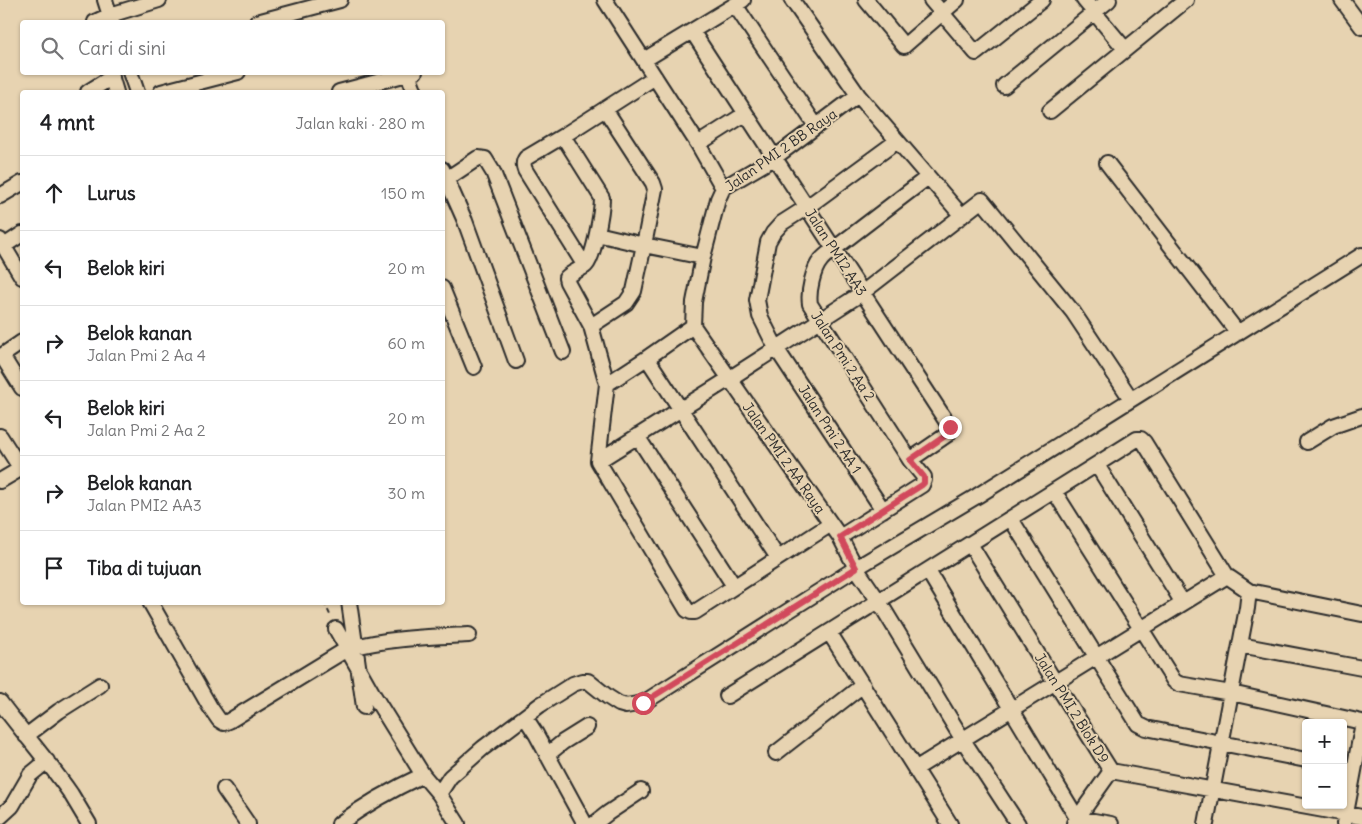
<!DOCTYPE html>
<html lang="id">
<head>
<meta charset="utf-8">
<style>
	:root { --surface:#fff; --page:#f2f2f2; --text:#202124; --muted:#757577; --line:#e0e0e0 }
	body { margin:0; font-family:Delius,sans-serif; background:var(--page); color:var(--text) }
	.controls { position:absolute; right:15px; bottom:15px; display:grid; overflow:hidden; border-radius:5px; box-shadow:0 1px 4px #0004 }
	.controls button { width:45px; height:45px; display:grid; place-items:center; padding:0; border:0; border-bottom:1px solid var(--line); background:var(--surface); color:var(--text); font:25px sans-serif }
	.stop { position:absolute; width:15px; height:15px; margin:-11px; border:4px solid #d1495b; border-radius:50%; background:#fff }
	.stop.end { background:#d1495b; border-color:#fff; box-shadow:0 1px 5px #0008 }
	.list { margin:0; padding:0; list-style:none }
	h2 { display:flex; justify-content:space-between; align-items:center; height:65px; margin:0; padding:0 20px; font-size:21px }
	h2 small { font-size:16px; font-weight:400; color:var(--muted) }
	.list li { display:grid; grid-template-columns:32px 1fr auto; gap:15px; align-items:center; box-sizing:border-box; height:75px; padding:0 20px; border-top:1px solid var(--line) }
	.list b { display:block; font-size:19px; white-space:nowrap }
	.list p { margin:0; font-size:16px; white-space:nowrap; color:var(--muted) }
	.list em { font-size:16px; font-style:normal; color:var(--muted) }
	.icon { flex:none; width:28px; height:28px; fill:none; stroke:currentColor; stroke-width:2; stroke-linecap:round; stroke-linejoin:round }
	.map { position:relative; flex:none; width:1362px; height:824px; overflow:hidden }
	.search { position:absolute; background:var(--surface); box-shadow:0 1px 4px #0004; left:20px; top:20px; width:425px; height:55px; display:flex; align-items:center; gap:12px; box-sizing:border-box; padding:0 18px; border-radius:5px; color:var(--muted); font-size:19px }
	.panel { position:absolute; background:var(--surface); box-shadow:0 1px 4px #0004; left:20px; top:90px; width:425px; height:515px; border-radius:5px }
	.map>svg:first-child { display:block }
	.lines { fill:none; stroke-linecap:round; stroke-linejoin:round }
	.minor-casing { stroke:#2b2b2b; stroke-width:18 }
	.path { stroke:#2b2b2b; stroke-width:2; stroke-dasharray:5 4; stroke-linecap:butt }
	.minor { stroke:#e7d3b1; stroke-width:14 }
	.route { stroke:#d1495b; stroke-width:6 }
	.labels { text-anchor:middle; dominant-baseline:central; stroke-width:4; stroke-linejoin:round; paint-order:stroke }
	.street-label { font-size:14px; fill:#2b2b2b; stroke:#e7d3b1 }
</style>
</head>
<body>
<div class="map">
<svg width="1362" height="824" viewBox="0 0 1362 824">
	<rect width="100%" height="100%" fill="#e7d3b1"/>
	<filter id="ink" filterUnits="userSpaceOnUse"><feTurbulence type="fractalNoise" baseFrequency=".02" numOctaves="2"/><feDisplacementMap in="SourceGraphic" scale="10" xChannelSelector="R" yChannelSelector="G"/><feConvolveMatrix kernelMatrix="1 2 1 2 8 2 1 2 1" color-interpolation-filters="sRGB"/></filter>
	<g filter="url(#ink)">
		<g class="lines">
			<g class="minor-casing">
				<path id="minor" d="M105,0L112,22
					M605,0L698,144L723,188
					M792,0L858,95L962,216
					M866,0L904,46L957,0
					M931,0L976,53L1042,0
					M1084,0L1125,49
					M1342,0L1362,27
					M735,5L816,126
					M95,22L110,15L159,0
					M257,22L340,0
					M692,31L950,427L948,434L910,460
					M644,60L743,0
					M110,72L116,92
					M130,72L137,92
					M408,74L415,92
					M1004,86L1109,0
					M88,92L112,77
					M161,92L238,72
					M339,92L415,72
					M858,95L774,158L723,188L718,199L703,257L694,302L693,326L840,537L856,568L878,600L963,740L1018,824
					M1050,111L1186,0
					M563,136L602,198C602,211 594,257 586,265C580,270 572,272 566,278L567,282L591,326L607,384L598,461
					M698,144L745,114
					M1107,163L1238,333
					M442,169L465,221L516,361
					M442,182L478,158L485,159L493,172L563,352
					M0,196L22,183
					M597,234L644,245L703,257
					M0,240L22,277
					M4,246L22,234
					M585,266L525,170C523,165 523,162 526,158L563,136L655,77
					M442,288L474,367
					M591,326L626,303L634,291L644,245L655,189L653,183L605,109
					M2,356L22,388
					M0,357L22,342
					M647,358L778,558
					M607,384L647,358L693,326
					M0,436L21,469
					M637,436L734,586
					M1307,442L1333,426L1362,416
					M1097,465L1183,603
					M0,481L22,468
					M1054,491L1174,681L1179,684L1231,693L1362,722
					M883,510L776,348L760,316L757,300L768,242L773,233L782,223L807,207L897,141
					M1011,519L1138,724L1146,728L1306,760
					M831,524L695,612H691L687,610L598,461L729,379L862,293L982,200L1073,312L1131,399
					M840,537L922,485L924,480V477L910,460L810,304C808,292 813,269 821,260C824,256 830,252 834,249L928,177
					M970,544L1055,682L1111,771L1362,817
					M928,571L1077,818L1111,824
					M1249,591L1362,614
					M150,602L210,707L219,720L224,723L229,721L347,649C386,638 428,637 469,635
					M349,602L364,707
					M336,629L374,696L423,775
					M829,632L950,824
					M1240,645L1362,668
					M727,696L1137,439H1141L1144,442L1227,576L1249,591L1247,608L1206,824
					M0,702C23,733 49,762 71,794C77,804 83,814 89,824
					M525,717L536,734L585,824
					M26,736L59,711L100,685
					M776,753L863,685
					M547,755L563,742L587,727
					M915,769L1227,576
					M224,789L248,824
					M439,794L450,777L483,748L540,705L573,684L582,681H588L608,697L619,704L626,706L643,703L856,568L977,496L1362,255
					M0,817L12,806L30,775L47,761
					M1074,823L1111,771
					M339,824C366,804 393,789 423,775L439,794L458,824
					M594,824L608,813L641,791
					M1344,824L1362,728"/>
			</g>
			<path class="path" d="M324,602L331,617"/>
			<use href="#minor" class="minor"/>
		</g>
	</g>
	<g class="lines" filter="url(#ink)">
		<path class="route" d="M643,703L856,568L840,537L922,485L924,483V477L910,460L948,434L950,427"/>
	</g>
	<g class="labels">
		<g class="street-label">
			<text transform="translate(781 150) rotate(-35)">Jalan PMI 2 BB Raya</text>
			<text transform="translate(836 252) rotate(57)">Jalan PMI2 AA3</text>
			<text transform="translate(843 356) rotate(57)">Jalan Pmi 2 Aa 2</text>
			<text transform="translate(830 429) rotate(57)">Jalan Pmi 2 AA 1</text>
			<text transform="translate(784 458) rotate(55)">Jalan PMI 2 AA Raya</text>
			<text transform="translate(1072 708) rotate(58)">Jalan PMI 2 Blok D9</text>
		</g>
	</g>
</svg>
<div class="controls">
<button>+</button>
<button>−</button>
</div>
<div class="stop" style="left:643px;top:703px"></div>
<div class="stop end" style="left:950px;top:427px"></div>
<div class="search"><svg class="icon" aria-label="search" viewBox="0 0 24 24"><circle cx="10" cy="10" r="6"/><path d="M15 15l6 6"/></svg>Cari di sini</div>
<section class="panel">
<h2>4 mnt<small>Jalan kaki · 280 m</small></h2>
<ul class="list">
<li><svg class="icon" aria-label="ahead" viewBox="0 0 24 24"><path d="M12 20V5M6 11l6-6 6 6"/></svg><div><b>Lurus</b></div><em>150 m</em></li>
<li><svg class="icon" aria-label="left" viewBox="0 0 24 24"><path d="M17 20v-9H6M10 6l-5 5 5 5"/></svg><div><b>Belok kiri</b></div><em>20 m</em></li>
<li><svg class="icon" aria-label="right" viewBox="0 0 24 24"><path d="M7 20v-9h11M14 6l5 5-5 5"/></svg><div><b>Belok kanan</b><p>Jalan Pmi 2 Aa 4</p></div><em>60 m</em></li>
<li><svg class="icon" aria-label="left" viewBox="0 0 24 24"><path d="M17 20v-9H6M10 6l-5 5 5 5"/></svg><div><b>Belok kiri</b><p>Jalan Pmi 2 Aa 2</p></div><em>20 m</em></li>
<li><svg class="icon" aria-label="right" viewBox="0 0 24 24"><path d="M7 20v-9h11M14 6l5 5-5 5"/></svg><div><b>Belok kanan</b><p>Jalan PMI2 AA3</p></div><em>30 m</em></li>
<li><svg class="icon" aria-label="arrive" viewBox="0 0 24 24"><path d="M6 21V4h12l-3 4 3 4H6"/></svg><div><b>Tiba di tujuan</b></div></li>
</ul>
</section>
</div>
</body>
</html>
